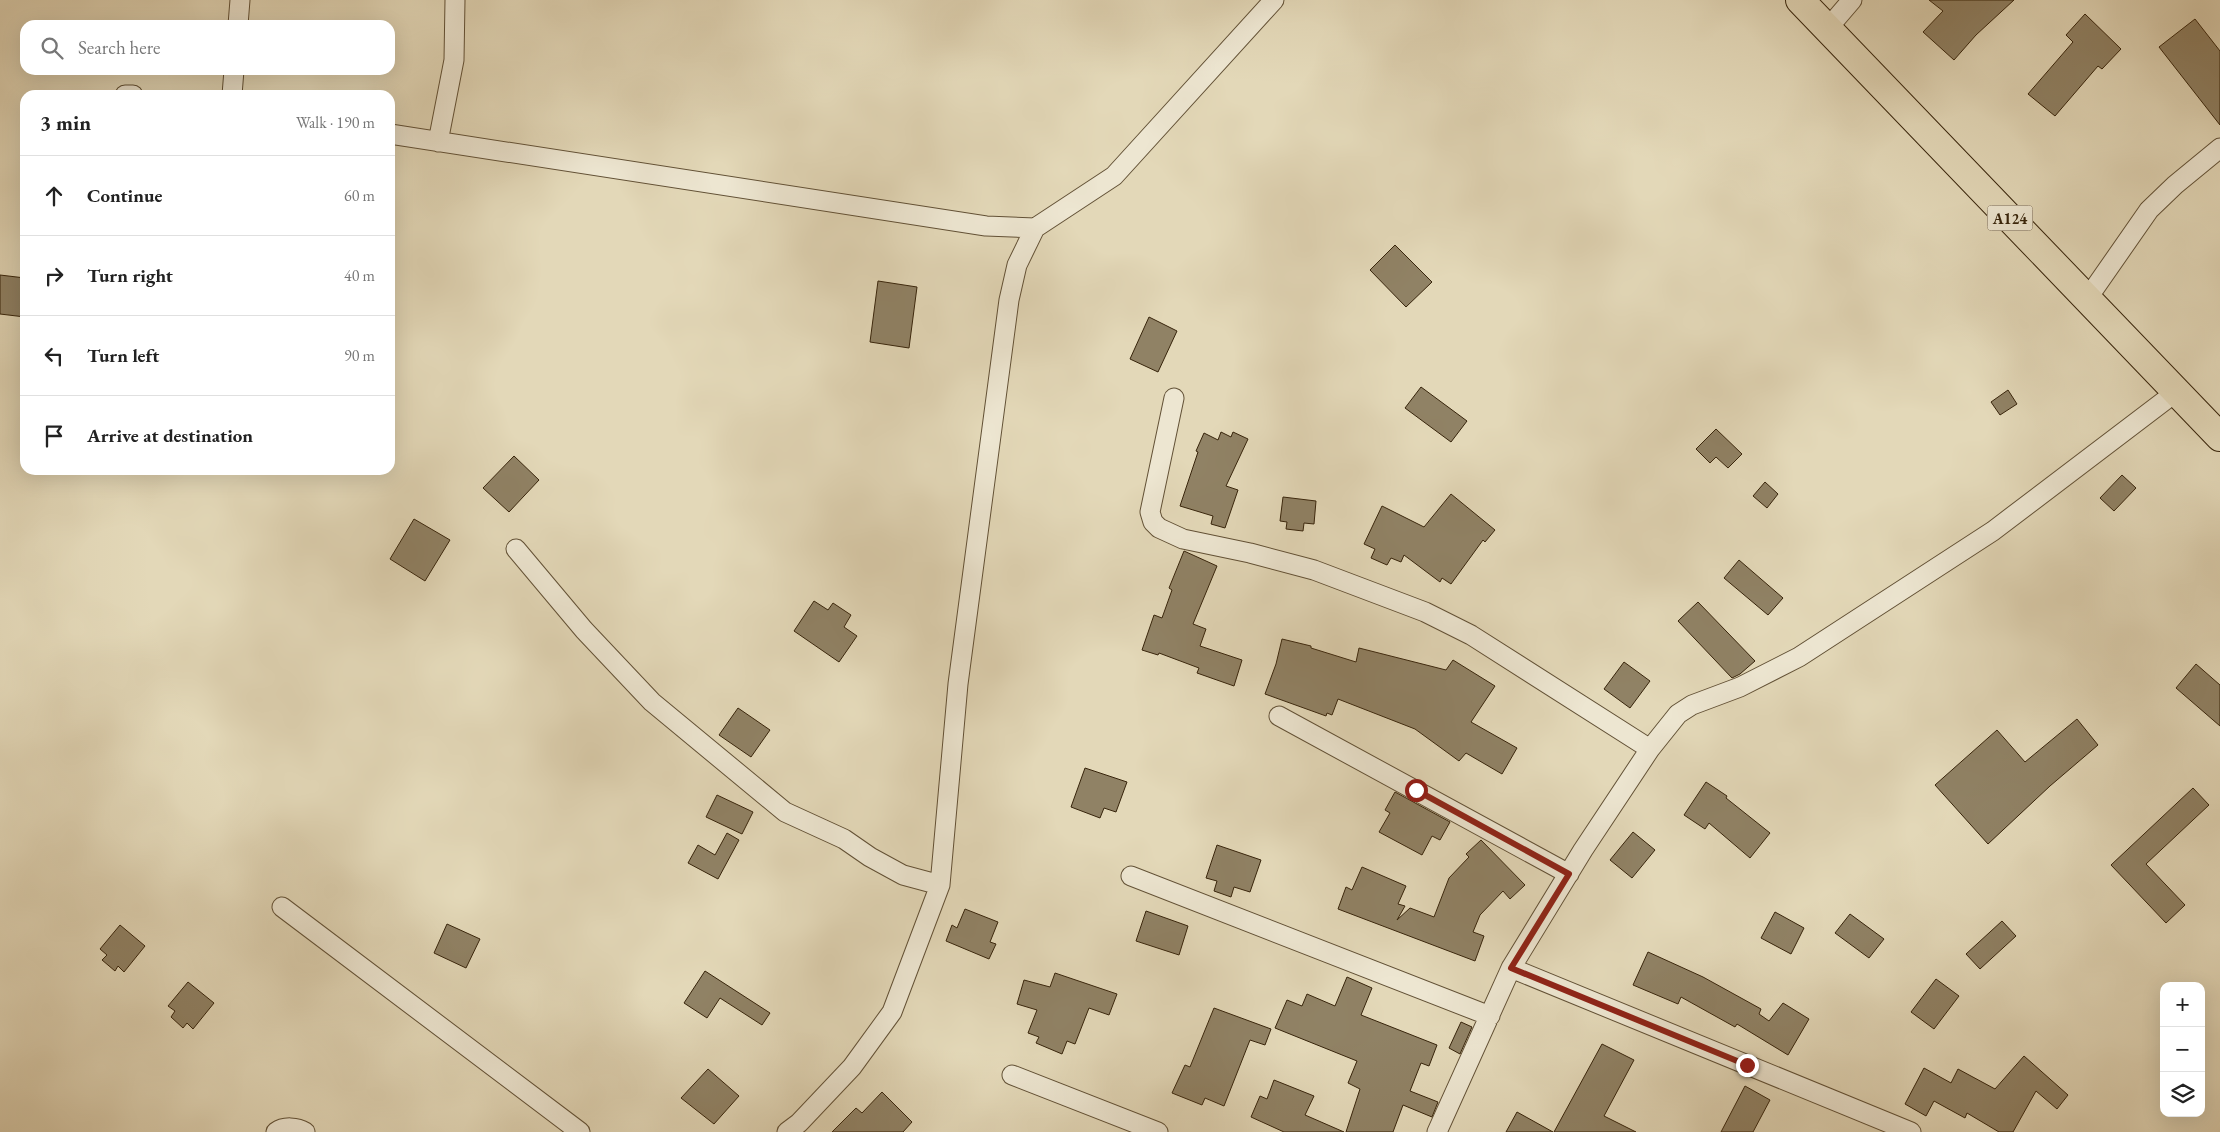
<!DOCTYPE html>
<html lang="en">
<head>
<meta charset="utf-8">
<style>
	:root { --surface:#fff; --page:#f6f6f6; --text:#222; --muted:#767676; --line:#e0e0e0 }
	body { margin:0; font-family:"EB Garamond",serif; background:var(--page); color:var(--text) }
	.controls { position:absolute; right:15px; bottom:15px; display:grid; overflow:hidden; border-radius:10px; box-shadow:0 5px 20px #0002 }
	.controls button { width:45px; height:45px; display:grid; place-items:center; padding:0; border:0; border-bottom:1px solid var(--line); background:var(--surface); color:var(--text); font:25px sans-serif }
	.stop { position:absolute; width:15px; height:15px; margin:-11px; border:4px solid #8f2418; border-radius:50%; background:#fff }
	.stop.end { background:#8f2418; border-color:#fff; box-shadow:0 1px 5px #0008 }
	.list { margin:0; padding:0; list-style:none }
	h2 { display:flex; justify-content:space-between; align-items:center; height:65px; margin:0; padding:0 20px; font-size:21px }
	h2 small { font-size:16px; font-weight:400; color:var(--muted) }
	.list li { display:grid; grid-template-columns:32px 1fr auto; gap:15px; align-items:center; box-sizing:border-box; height:80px; padding:0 20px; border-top:1px solid var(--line) }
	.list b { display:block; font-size:19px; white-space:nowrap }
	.list em { font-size:16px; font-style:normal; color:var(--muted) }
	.icon { flex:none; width:28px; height:28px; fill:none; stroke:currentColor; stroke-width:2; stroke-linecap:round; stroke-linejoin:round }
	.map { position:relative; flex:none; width:2220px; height:1132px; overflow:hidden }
	.search { position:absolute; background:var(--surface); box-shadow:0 5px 20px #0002; left:20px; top:20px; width:375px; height:55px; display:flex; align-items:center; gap:12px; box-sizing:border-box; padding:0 18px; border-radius:15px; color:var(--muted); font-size:19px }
	.panel { position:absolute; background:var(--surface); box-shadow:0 5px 20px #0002; left:20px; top:90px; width:375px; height:385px; border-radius:15px }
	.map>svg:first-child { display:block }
	.building { fill:#908265; stroke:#37240b }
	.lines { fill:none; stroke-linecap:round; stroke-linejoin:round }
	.street-casing { stroke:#625136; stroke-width:21 }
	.highway-casing { stroke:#37240b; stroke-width:30 }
	.street { stroke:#ede6d1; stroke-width:19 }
	.highway { stroke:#e3d8b8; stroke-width:28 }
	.route { stroke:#8f2418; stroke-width:6 }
	.labels { text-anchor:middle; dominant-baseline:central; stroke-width:4; stroke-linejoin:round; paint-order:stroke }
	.shield { fill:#ede6d1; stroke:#6e5e46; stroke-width:1 }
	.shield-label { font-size:15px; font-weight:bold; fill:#37240b }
</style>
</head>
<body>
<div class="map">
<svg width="2220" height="1132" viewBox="0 0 2220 1132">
	<rect width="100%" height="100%" fill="#e3d8b8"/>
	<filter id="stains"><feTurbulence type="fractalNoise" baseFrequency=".004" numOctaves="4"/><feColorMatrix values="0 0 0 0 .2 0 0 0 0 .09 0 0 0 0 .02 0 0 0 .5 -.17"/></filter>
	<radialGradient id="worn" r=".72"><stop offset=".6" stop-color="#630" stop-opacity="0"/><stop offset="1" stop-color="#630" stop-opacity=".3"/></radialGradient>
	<path class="building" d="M1929,0H2014L1976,35L1954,60L1923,32L1943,11Z
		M2085,14L2121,49L2102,69L2098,66L2055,116L2028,94L2073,42L2066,35Z
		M2195,19L2220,51V125L2159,47Z
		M1395,245L1432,282L1406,307L1370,270Z
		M0,275L25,278V317L0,314Z
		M878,281L917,287L909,348L870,342Z
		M1149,317L1177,331L1158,372L1130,359Z
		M1421,387L1467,421L1451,442L1405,408Z
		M2008,390L2017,404L2000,415L1991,402Z
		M1716,429L1742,454L1728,468L1716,457L1710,463L1696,449Z
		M1221,432L1231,437L1233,432L1248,439L1226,486L1238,490L1225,528L1211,524L1213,516L1180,506L1198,452L1196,451L1204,433L1218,440Z
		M514,456L539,480L509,512L483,488Z
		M2122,475L2136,488L2114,511L2100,498Z
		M1765,482L1778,494L1767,508L1753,496Z
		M1451,494L1495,530L1485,542L1483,540L1451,584L1442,578L1440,582L1404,555L1401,562L1391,558L1387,565L1371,558L1375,549L1364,544L1382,506L1424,527Z
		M1283,497L1316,501L1314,524L1304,523L1303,531L1286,529L1287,522L1280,521Z
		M414,519L450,540L425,581L390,559Z
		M1184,551L1217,566L1193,624L1206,629L1200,646L1242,660L1234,686L1197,673L1199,668L1159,653L1158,655L1142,650L1154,615L1162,618L1172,590L1169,588Z
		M1739,560L1783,598L1768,615L1724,578Z
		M814,601L828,610L833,603L851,615L844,627L857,636L839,662L794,631Z
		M1698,602L1755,661L1740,674L1732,678L1678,621Z
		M1282,639L1311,646V648L1356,662L1359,648L1446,670L1453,660L1495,686L1471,722L1517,748L1502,774L1466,753L1459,761L1415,729L1338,699L1332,715L1327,713L1326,716L1265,694L1276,664Z
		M1624,662L1650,681L1630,708L1604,689Z
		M2196,664L2220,685V726L2176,688Z
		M738,708L770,730L751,757L719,735Z
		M2077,719L2098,745L2050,786L1988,844L1935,785L1997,730L2025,762Z
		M1085,768L1127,782L1116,812L1104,808L1100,818L1071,807Z
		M1706,782L1727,796L1726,798L1770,833L1750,858L1709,823L1705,829L1684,815Z
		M2193,788L2209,805L2146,864L2185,905L2166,923L2111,865Z
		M1395,792L1450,822L1440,840L1432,836L1422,855L1379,832L1390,813L1385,810Z
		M717,795L753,812L742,834L706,817Z
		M1633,832L1655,850L1632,878L1610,860Z
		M727,833L739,840L718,879L688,863L698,845L715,855Z
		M1481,840L1525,885L1510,899L1503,891L1480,915L1473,932L1484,936L1475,961L1338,909L1346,887L1352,890L1362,867L1406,886L1398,904L1405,906L1397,920L1410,908L1434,917L1449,878L1469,857L1466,854Z
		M1217,845L1261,860L1250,892L1234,887L1231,897L1214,891L1217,881L1206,878Z
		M965,909L998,922L990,942L996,944L989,959L946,941L952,925L957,928Z
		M1146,911L1188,926L1179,955L1136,941Z
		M1775,912L1804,928L1791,954L1761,938Z
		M1850,914L1884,939L1869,958L1835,933Z
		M2002,921L2016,936L1980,969L1966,954Z
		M447,924L480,939L466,968L434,953Z
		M120,925L145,946L124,972L118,966L115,971L102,960L107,955L100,949Z
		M1648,952L1703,977L1761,1009L1759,1014L1769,1021L1783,1003L1809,1019L1788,1055L1737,1024L1735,1027L1681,997L1678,1004L1633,985Z
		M705,971L770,1013L762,1025L720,998L707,1018L684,1003Z
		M1055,973L1117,994L1109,1015L1089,1008L1075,1044L1067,1041L1062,1054L1036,1043L1039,1037L1028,1033L1037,1010L1017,1004L1024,980L1050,987Z
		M1347,977L1372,988L1361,1015L1437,1045L1429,1066L1421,1063L1410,1091L1438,1102L1432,1117L1403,1105L1393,1132H1346L1360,1089L1348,1083L1357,1061L1275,1028L1287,1000L1302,1006L1307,994L1335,1006Z
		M1936,979L1959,996L1934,1029L1911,1012Z
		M188,982L214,1003L193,1029L187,1023L183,1028L171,1017L175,1011L168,1006Z
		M1214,1008L1271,1029L1265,1045L1250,1040L1224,1106L1205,1098L1202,1105L1172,1093L1185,1065L1190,1067Z
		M1461,1022L1472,1027L1460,1054L1449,1048Z
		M1602,1044L1634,1060L1604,1116L1636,1132H1554Z
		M2024,1056L2068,1095L2057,1109L2036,1091L2013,1132H1999L1967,1113L1965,1118L1934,1101L1926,1116L1905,1104L1924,1068L1951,1083L1958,1069L1995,1089Z
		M708,1069L739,1096L714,1124L681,1098Z
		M1274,1080L1314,1096L1305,1115L1344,1132H1284L1251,1117L1260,1096L1267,1099Z
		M1745,1086L1770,1100L1753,1132H1721Z
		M882,1092L912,1122L903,1132H832L856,1108L862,1113Z
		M1517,1112L1553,1132H1506Z"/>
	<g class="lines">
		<g class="street-casing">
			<path id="street" d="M238,25L240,0
				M1828,28L1852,0
				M125,95H133
				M232,95L234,70
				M390,134L986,226L1035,228L1114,176L1274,0
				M438,142L454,60L455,0
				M2087,299L2149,210L2175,185L2220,148
				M1174,398L1150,512L1153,522L1159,528L1183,539L1250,553L1314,570L1425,612L1471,635L1650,749
				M516,549L584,630L652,702L785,812L844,839L870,857L903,875L940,885
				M1279,716L1569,874
				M1131,876L1490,1016
				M282,907L580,1132
				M1511,968L1911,1132
				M1012,1075L1158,1132
				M276,1132C284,1126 297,1127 305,1132
				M787,1132L799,1123L852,1067L892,1012L940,885L958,684L1009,300L1017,265L1035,228
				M1437,1132L1511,968L1583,850L1650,749L1678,714L1692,705L1740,687L1799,657L1993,531L2176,392"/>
		</g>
		<g class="highway-casing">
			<path id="highway" d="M1800,0L2220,437"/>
		</g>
		<use href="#street" class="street"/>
		<use href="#highway" class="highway"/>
	</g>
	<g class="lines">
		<path class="route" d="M1416,790L1569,874L1511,968L1747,1065"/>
	</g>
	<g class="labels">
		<rect class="shield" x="1987.5" y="205.5" width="45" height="25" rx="4"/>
		<g class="shield-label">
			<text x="2010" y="218">A124</text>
		</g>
	</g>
	<rect width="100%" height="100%" filter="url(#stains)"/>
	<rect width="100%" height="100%" fill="url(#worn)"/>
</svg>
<div class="controls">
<button>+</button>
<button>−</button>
<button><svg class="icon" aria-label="layers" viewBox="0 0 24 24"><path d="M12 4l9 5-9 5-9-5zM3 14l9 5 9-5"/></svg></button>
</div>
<div class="stop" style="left:1416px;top:790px"></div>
<div class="stop end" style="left:1747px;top:1065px"></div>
<div class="search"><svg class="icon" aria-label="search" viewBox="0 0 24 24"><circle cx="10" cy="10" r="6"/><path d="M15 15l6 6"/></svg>Search here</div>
<section class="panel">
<h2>3 min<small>Walk · 190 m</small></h2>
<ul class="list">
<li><svg class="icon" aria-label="ahead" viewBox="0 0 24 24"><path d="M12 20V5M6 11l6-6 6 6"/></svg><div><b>Continue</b></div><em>60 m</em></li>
<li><svg class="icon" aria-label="right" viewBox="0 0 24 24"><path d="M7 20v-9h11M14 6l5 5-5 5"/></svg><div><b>Turn right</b></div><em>40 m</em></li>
<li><svg class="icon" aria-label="left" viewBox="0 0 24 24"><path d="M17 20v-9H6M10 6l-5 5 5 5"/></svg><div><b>Turn left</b></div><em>90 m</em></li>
<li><svg class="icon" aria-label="arrive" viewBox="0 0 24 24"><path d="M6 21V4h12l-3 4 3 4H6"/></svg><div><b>Arrive at destination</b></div></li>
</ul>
</section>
</div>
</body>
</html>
